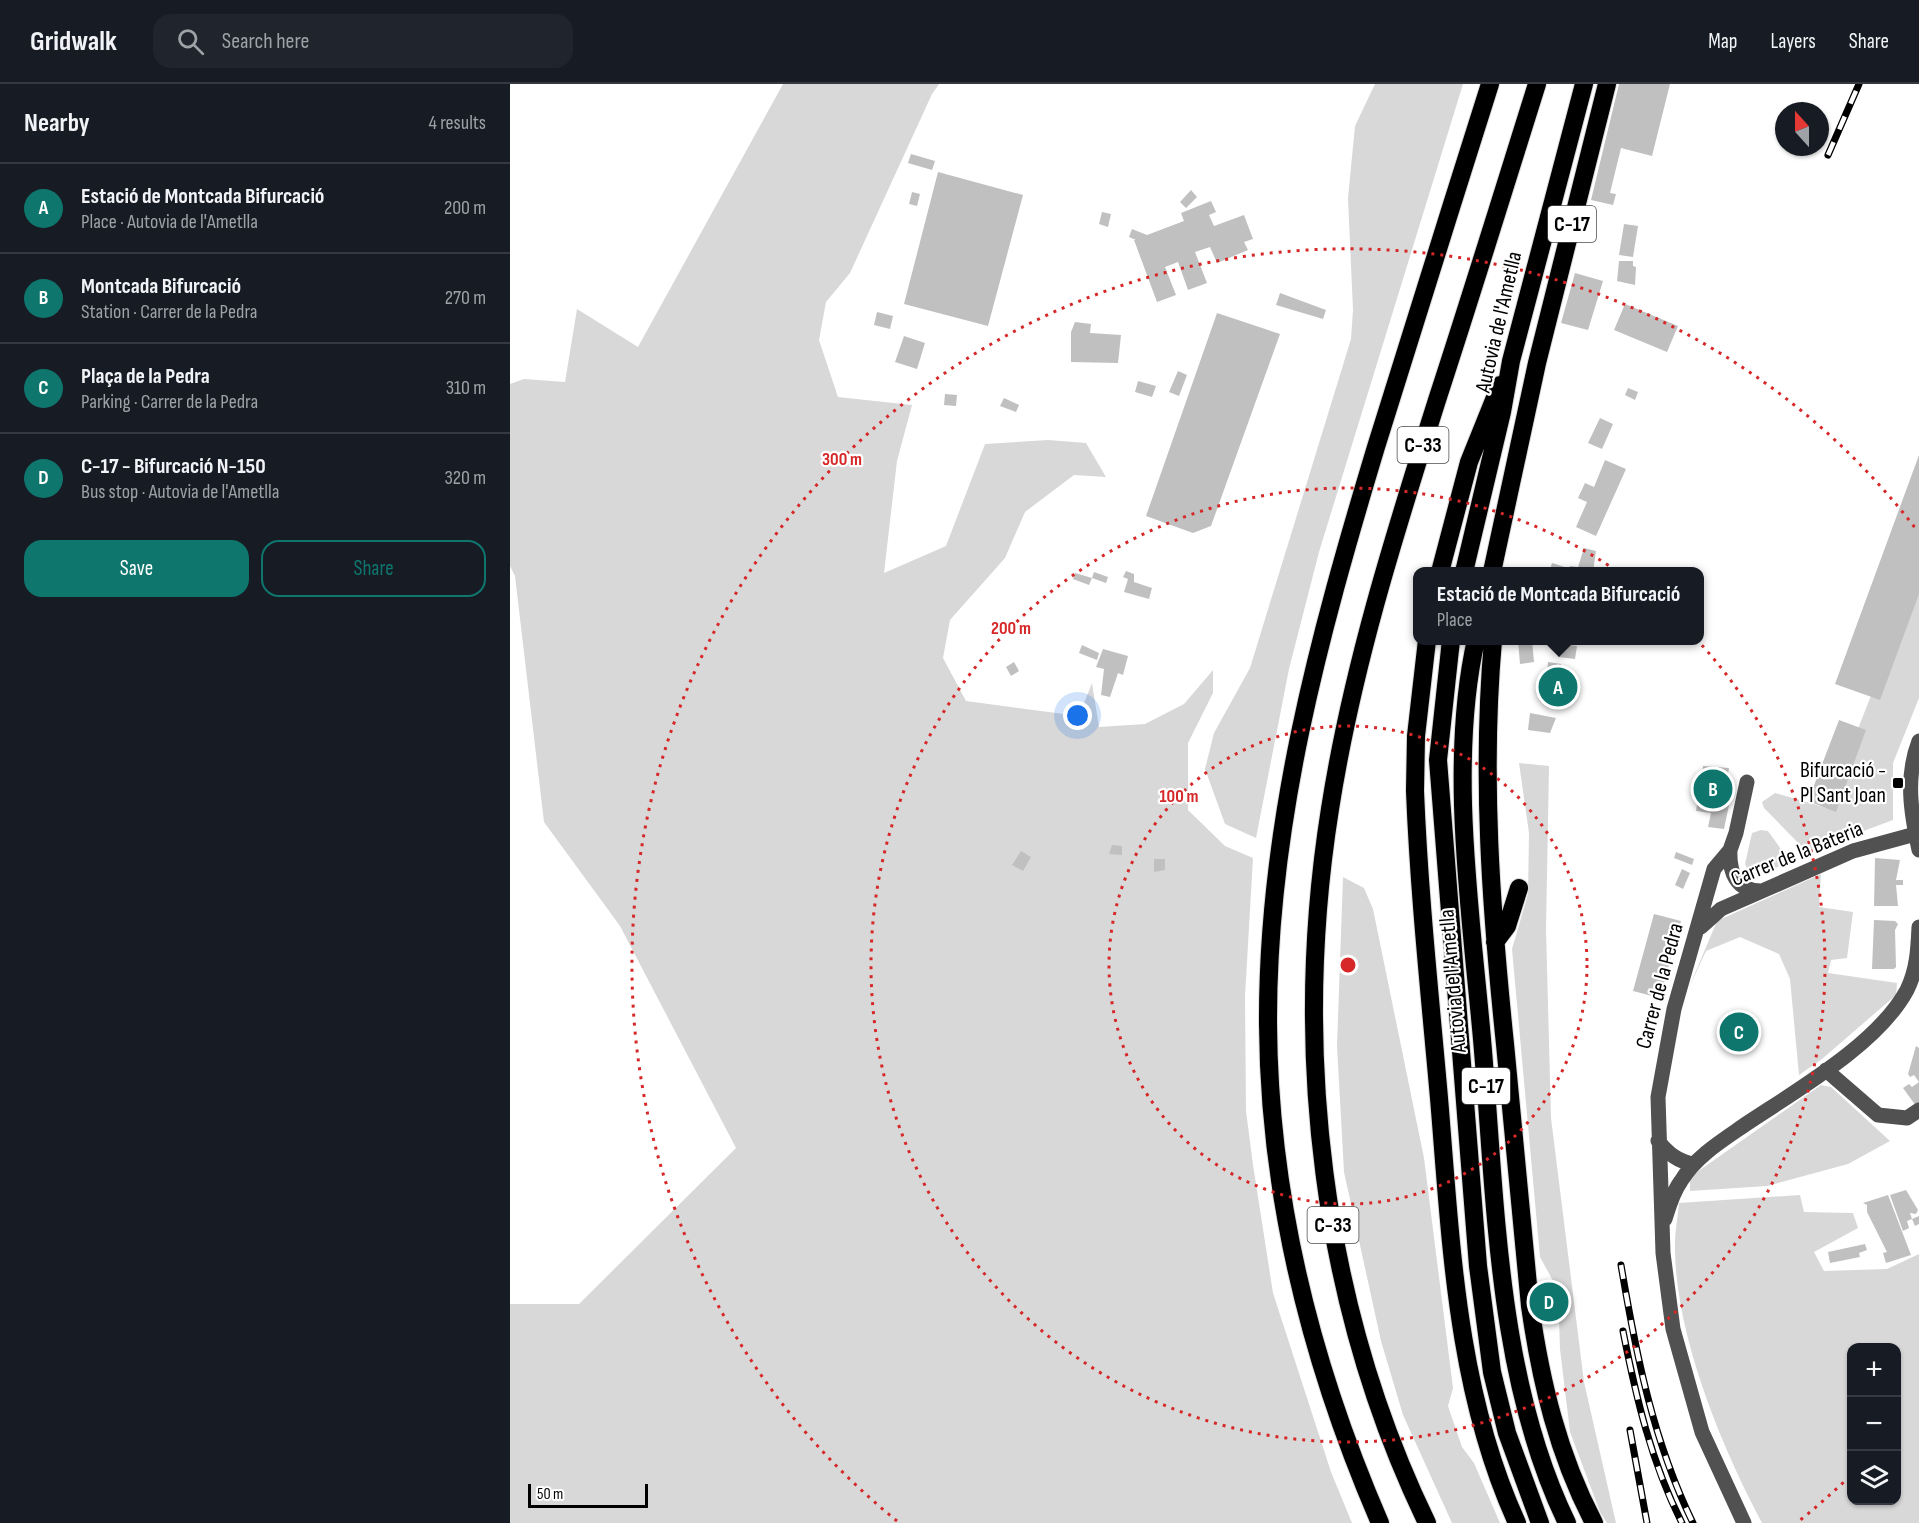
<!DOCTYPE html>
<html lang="en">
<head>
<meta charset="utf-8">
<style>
	:root { --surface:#171b24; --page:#20242c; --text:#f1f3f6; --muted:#9ea1a6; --line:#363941; --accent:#0f766e }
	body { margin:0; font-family:"Sofia Sans Condensed",sans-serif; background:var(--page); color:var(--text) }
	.controls { position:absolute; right:18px; bottom:18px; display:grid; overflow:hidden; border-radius:12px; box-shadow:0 2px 4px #0004 }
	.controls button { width:54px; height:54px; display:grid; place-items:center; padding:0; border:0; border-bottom:2px solid var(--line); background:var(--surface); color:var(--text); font:30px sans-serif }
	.compass { position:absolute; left:1265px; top:18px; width:54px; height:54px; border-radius:50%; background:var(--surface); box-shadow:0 2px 4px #0004; rotate:339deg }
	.scale { position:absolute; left:18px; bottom:15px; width:120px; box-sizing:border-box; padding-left:6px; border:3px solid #000; border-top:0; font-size:16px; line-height:21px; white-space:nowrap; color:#000; -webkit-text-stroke:4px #fff; paint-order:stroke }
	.you { position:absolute; left:568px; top:632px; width:21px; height:21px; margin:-15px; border:4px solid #fff; border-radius:50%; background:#1a73e8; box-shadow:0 0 0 9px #1a73e833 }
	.badge { display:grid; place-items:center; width:39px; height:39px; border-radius:50%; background:var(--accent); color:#fff; font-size:20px; font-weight:700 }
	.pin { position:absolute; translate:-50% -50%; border:3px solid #fff; box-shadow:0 2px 6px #0006 }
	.popup { position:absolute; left:903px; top:483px; width:291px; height:78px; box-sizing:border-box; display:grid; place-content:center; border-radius:12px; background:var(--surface); filter:drop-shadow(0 2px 4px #0005); font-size:20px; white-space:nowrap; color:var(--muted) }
	.popup b { font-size:22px; color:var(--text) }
	.popup::after { content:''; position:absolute; left:50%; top:100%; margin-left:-12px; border:12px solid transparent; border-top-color:var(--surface) }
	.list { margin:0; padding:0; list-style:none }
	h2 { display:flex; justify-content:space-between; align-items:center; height:78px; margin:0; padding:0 24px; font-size:26px }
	h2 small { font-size:20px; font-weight:400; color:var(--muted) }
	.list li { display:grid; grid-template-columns:39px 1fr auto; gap:18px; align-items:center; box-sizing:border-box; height:90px; padding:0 24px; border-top:2px solid var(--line) }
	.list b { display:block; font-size:22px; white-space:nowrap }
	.list p { margin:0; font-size:20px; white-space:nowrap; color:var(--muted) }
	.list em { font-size:20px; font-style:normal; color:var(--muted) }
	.actions { display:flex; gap:12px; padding:18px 24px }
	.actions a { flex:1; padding:14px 0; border:2px solid var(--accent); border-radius:18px; text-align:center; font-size:21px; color:var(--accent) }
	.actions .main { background:var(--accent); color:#fff }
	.icon { flex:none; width:33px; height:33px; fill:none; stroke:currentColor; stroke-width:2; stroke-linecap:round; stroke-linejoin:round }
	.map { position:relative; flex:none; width:1409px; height:1439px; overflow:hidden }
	header { display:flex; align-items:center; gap:36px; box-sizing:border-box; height:84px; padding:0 30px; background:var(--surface); border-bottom:2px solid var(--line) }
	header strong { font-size:28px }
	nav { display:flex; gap:33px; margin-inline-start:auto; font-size:21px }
	.search { width:420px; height:54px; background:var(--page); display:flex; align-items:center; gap:15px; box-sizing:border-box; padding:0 21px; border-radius:18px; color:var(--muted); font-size:22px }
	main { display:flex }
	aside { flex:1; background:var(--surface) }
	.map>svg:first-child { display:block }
	.green { fill:#d8d8d8; fill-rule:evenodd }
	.building { fill:#c0c0c0 }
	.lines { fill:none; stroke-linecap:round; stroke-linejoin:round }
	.highway-casing { stroke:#dbdbdb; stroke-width:20 }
	.minor { stroke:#515151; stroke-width:15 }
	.highway { stroke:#000; stroke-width:18 }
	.rail-casing { stroke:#000; stroke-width:7 }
	.rail { stroke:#fff; stroke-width:4.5; stroke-dasharray:14; stroke-linecap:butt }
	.ring { fill:none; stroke:#d62828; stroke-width:3; stroke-dasharray:3 6 }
	.poi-dot { fill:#000; stroke:#fff; stroke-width:2 }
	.labels { text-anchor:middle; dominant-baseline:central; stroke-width:4.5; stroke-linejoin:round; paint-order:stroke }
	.shield { fill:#fff; stroke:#4c4c4c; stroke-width:1.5 }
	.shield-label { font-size:21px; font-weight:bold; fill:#000 }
	.street-label { font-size:22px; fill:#000; stroke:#fff }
	.poi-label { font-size:22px; fill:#000; stroke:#fff; text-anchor:end }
	.centre { fill:#d62828; stroke:#fff; stroke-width:3 }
	.ring-label { font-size:18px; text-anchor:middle; font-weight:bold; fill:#d62828; stroke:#fff; stroke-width:4.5; stroke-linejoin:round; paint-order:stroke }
</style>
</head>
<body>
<header>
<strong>Gridwalk</strong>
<div class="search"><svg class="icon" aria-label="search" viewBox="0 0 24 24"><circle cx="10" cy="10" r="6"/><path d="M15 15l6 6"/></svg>Search here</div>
<nav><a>Map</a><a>Layers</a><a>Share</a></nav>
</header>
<main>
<aside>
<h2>Nearby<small>4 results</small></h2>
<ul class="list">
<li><span class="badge">A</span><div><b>Estació de Montcada Bifurcació</b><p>Place · Autovia de l'Ametlla</p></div><em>200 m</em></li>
<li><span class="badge">B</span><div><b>Montcada Bifurcació</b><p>Station · Carrer de la Pedra</p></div><em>270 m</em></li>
<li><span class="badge">C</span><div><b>Plaça de la Pedra</b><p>Parking · Carrer de la Pedra</p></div><em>310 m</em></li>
<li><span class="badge">D</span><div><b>C-17 - Bifurcació N-150</b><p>Bus stop · Autovia de l'Ametlla</p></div><em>320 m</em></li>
</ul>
<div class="actions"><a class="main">Save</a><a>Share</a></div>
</aside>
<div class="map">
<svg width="1409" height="1439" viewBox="0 0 1409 1439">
	<rect width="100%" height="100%" fill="#fff"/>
	<path class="green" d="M273,0H429L422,10L340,189L316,218L309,256L328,313L402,321L387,377L374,489L436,462L475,360L538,356L576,359L596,393L564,391L515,428L495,474L440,536L433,574L456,617L569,632L582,599L589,643L635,640L674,620L703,586V609L678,659V726L715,762L743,774L735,912L736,1027L743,1081L763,1209L821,1388L842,1439H0V1220H69L226,1064L110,842L34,738L5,492L0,482V300L14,295L55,298L67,225L128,263Z
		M865,0H953L809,468L779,585L746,754L715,740L695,685L704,649L740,584L841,255L843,226L838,114L845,42Z
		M1409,489V614L1383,679V736L1297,768L1254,724L1252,718L1265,709L1317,724Z
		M1009,679L1039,682L1036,845L1041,1034L1074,1298L1106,1439H1097L1090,1428L1060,1348L1050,1265L1048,1206L1030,1173L1002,865L1018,810L1019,749Z
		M1251,746L1258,747L1276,772V777C1268,785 1250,791 1239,789L1235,780L1242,749Z
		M1311,790L1309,823L1343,828L1337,874L1321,876L1318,889L1387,899L1386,911L1312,975L1289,991L1280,895L1269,870L1230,853L1196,867L1178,906L1207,837Z
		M833,793L854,804L863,825L914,1074L943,1304L938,1322L952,1363L964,1379L990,1439H942L893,1331L871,1257L834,1088L827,962Z
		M1311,1001L1321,1003L1380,1057L1338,1080L1257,1102L1180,1107V1093Z
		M1290,1111L1294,1128L1343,1129L1348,1144L1304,1168L1314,1187L1377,1185L1409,1170V1439H1252C1211,1362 1164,1248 1165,1160C1165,1147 1168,1132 1169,1119ZM1342,1264H1386V1416H1342Z"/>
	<path class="building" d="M1109,0H1160L1142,72L1111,64L1100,109L1106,110L1103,121L1081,116Z
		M401,70L425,77L422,86L398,79Z
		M428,88L513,111L478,242L394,220Z
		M681,106L687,113L676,124L670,118Z
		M402,108L410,110L407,122L399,120Z
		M701,117L706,128L699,131L704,142L734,131L743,155L734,158L738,166L707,179L700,163L685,168L697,199L678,206L668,178L655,183L666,211L647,218L624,156H626L619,153L622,145L637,151L674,137L671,129Z
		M592,128L601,130L598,143L589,140Z
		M1114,140L1128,142L1123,173L1109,171Z
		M1109,177H1123V182L1126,183L1125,201L1107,197Z
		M1065,189L1093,197L1078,246L1051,239Z
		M770,209L816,226L813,235L766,221Z
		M1115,220L1168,242L1157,268L1104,246Z
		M367,228L383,232L380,245L364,241Z
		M707,229L770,250L701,442L683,449L636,432Z
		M565,238L581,240L580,249L611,251L608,279L561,278V248Z
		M394,252L415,259L407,285L385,278Z
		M668,287L677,291L669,312L659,308Z
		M628,297L646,302L642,313L625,308Z
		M1118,304L1128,308L1125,316L1115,311Z
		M435,310L447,311L446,322L434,321Z
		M494,314L509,321L506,328L490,322Z
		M1090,334L1103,340L1092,365L1078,359Z
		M1409,371V510L1370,616L1325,600Z
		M1095,376L1116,385L1086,452L1066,443L1077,418L1068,414L1075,399L1084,403Z
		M1074,464L1086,467L1083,488H1059L1060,482L1068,483Z
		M1042,479L1058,484L1057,488H1039Z
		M616,487L624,490V498L642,504L639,515L614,508L618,495L613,493Z
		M584,488L598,493L596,499L582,494Z
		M565,489L582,494L579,501L563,495Z
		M1008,556H1022L1024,578L1010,580Z
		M1050,560L1067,562L1065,575L1048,573Z
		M572,561L589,569L587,576L569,569Z
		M593,565L618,572L613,591L608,589L600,613L591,611L594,585L586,583Z
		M504,578L509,587L501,592L496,583Z
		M1038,578L1051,580V586L1063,588L1057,622L1034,618Z
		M1020,629L1046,634L1040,649L1018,646Z
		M1329,636L1356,646L1326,728L1298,717Z
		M1193,682L1219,684L1214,720L1219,721L1214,745L1198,743L1201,729L1186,727Z
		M602,761L612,762V771L599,770Z
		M511,767L521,773L513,787L502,781Z
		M1166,768L1184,775L1182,781L1164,774Z
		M1365,774L1390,776L1386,796H1393V801H1386L1388,822H1364Z
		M644,775H655V786L644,788Z
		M1172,785L1180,789L1173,805L1165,801Z
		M1144,830L1171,837L1150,914L1123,907Z
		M1364,836L1385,837L1388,840L1385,846L1386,883L1384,885H1362Z
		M1406,962L1409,964V998L1404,991L1400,993L1398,990Z
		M1409,998V1020L1406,1022L1393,1004L1399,1000L1402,1003Z
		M1396,1106L1408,1126L1406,1130L1400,1129L1402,1135L1409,1132V1140L1405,1142L1402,1135L1397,1137L1399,1144L1393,1147L1380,1111Z
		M1378,1111L1401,1171L1376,1179L1373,1169L1377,1168L1357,1128V1121L1353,1119Z
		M1355,1160L1357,1166L1349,1169L1350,1173L1320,1179L1318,1168Z"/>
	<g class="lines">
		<g class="highway-casing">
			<path id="highway" d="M930,488L959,378L990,301
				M954,488L992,328L1001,277L1074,0
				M982,488L1027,279L1097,0
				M917,556L906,652L905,707C909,809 920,912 929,1014C941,1157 946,1306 1007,1439
				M941,556L928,676L968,1182L982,1288L997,1349L1030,1439
				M966,556C938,679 961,830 972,955C986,1114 986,1293 1057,1439
				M983,556C971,692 981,825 995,960C1003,1047 1012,1135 1020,1222C1031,1299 1048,1370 1084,1439
				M985,858L997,842L1009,804
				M870,1439C802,1282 759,1112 758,940C757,741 809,552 866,363C903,242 942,121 980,0
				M917,1439C811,1220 782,964 820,725C842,584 885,449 928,313C962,209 994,105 1027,0"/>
		</g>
		<path class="minor" d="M1409,657C1395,693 1401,729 1409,766
			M1220,766C1219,788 1226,807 1251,807
			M1191,843L1211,825L1343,767L1409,749
			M1316,986L1368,1031L1397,1034L1409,1026
			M1148,1057C1158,1069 1168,1078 1184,1080
			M1155,1135C1159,1122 1163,1108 1171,1097C1186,1072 1213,1056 1236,1040C1287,1006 1368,960 1397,906C1407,886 1408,865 1409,843
			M1234,1439L1192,1348L1163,1245L1153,1169L1148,1013L1164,925L1204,785L1220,766L1226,749L1237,698"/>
		<use href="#highway" class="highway"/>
		<g class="rail-casing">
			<path id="rail" d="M1318,71L1349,0
				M1111,1181C1126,1270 1143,1357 1183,1439
				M1113,1247C1126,1313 1141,1378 1172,1439
				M1120,1346L1137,1439"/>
		</g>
		<use href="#rail" class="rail"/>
	</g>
	<g class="ring">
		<circle cx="838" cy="881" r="239"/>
		<circle cx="838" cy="881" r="477"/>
		<path d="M1340 1392A716 716 0 0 1 1289 1437M387 1437A716 716 0 1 1 1406 445"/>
	</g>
	<rect class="poi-dot" x="1382" y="693" width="12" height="12" rx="3"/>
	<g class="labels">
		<g class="shield">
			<rect x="1038" y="122" width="48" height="36" rx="4.5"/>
			<rect x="887.5" y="343" width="51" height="36" rx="4.5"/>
			<rect x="952" y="984" width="48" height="36" rx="4.5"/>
			<rect x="797.5" y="1123" width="51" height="36" rx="4.5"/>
		</g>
		<g class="shield-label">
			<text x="1062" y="140">C-17</text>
			<text x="913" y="361">C-33</text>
			<text x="976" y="1002">C-17</text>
			<text x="823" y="1141">C-33</text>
		</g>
		<g class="street-label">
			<text transform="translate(989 238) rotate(-77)">Autovia de l'Ametlla</text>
			<text transform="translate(1287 770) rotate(-22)">Carrer de la Bateria</text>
			<text transform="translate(943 897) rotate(-95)">Autovia de l'Ametlla</text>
			<text transform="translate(1150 902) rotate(-75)">Carrer de la Pedra</text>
		</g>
		<g class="poi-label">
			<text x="1376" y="686">Bifurcació -<tspan x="1376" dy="25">Pl Sant Joan</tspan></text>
		</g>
	</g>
	<circle cx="838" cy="881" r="9" class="centre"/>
	<g class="ring-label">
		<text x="332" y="381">300 m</text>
		<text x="501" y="550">200 m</text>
		<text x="669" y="718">100 m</text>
	</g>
</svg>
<div class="controls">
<button>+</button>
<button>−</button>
<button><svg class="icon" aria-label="layers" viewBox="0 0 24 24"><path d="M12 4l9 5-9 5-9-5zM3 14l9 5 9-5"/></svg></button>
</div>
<svg class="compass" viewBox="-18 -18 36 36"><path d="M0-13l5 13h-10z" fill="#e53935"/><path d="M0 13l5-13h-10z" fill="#9ea1a6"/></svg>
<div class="scale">50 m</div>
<div class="you"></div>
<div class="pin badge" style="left:1048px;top:603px">A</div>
<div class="popup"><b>Estació de Montcada Bifurcació</b>Place</div>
<div class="pin badge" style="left:1203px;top:705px">B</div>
<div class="pin badge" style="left:1229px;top:948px">C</div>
<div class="pin badge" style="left:1039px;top:1218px">D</div>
</div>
</main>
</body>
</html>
